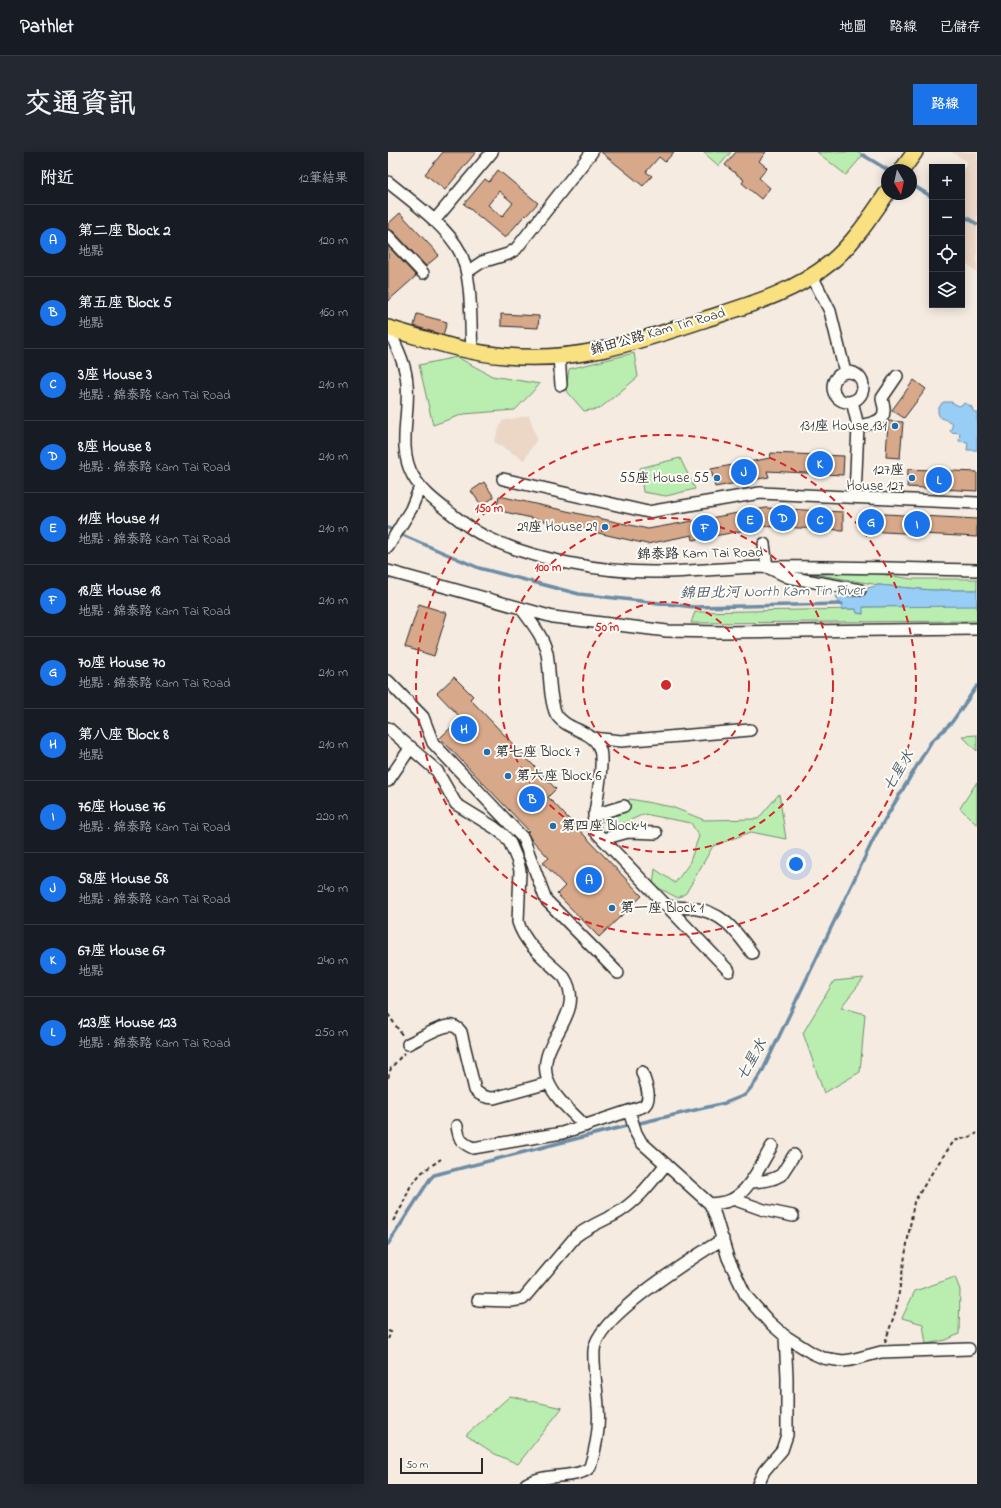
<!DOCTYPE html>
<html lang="zh-TW">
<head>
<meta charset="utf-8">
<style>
	:root { --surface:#171b24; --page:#242831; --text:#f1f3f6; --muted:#9ea1a6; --line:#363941; --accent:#1a73e8 }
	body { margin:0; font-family:"Indie Flower","LXGW WenKai TC",sans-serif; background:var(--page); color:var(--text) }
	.controls { position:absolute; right:12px; top:12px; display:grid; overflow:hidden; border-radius:0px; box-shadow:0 2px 10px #0003 }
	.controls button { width:36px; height:36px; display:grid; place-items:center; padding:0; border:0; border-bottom:1px solid var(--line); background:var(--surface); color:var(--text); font:20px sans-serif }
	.compass { position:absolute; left:493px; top:12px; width:36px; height:36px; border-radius:50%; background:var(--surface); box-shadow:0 2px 10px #0003; rotate:171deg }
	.scale { position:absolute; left:12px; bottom:10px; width:83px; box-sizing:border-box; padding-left:4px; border:2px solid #2b2b2b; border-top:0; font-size:11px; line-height:14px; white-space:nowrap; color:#2b2b2b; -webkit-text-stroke:3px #fdfcf7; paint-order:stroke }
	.you { position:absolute; left:408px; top:712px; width:14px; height:14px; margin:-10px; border:3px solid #fff; border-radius:50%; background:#1a73e8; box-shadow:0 0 0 6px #1a73e833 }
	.badge { display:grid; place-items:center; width:26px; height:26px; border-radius:50%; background:var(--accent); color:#fff; font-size:13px; font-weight:700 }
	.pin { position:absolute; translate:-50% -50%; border:2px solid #fff; box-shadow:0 1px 4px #0006 }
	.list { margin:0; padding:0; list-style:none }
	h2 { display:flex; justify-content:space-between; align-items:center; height:52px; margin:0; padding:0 16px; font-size:17px }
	h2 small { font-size:13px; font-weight:400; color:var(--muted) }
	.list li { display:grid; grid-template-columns:26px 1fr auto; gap:12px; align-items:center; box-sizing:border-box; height:72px; padding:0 16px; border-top:1px solid var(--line) }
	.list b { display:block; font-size:15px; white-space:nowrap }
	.list p { margin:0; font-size:13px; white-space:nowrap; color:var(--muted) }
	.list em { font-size:13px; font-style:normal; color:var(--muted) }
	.icon { flex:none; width:22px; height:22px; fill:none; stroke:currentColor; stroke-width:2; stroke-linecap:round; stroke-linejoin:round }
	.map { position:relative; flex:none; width:589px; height:1332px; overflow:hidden; border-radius:0px }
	header { display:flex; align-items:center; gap:24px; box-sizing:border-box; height:56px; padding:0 20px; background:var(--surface); border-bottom:1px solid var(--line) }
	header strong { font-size:19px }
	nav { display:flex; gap:22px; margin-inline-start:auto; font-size:14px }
	.intro { display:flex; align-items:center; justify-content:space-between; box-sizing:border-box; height:96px; padding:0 24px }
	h1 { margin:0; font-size:28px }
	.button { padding:10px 18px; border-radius:0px; background:var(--accent); color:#fff; font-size:14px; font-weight:700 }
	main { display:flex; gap:24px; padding:0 24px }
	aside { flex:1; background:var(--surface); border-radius:0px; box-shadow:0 2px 10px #0003 }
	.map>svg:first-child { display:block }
	.built { fill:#ecd7c7 }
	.green { fill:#baeeb0; stroke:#728c6e }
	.water { fill:#98cdf6; stroke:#6c8ca5 }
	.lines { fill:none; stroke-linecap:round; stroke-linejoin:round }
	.stream { stroke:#6c8ca5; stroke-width:3.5 }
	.building { fill:#d7a889; stroke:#2b2b2b; fill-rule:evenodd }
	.minor-casing { stroke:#2b2b2b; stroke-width:14 }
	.major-casing { stroke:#2b2b2b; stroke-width:18 }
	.path { stroke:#2b2b2b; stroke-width:2; stroke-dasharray:4 3; stroke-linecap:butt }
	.minor { stroke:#fdfcf7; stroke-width:11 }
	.major { stroke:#f9e181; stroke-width:15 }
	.ring { fill:none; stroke:#d62828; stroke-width:2; stroke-dasharray:7 5 }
	.poi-dot { fill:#1f6fb2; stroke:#fdfcf7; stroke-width:1.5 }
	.labels { text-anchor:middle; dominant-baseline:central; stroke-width:4; stroke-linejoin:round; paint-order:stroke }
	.street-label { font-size:14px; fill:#2b2b2b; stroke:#fdfcf7 }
	.poi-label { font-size:14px; fill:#2b2b2b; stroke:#fdfcf7; text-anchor:end }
	.water-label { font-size:15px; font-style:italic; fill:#4c5c68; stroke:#fdfcf7 }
	.centre { fill:#d62828; stroke:#fdfcf7; stroke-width:2 }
	.ring-label { font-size:12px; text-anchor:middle; font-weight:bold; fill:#d62828; stroke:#fdfcf7; stroke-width:4; stroke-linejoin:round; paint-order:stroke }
</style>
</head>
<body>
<header>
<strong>Pathlet</strong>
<nav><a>地圖</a><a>路線</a><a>已儲存</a></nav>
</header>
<div class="intro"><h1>交通資訊</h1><a class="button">路線</a></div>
<main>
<aside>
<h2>附近<small>12筆結果</small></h2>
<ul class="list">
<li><span class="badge">A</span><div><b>第二座 Block 2</b><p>地點</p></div><em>120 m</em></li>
<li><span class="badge">B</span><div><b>第五座 Block 5</b><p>地點</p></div><em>160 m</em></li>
<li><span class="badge">C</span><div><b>3座 House 3</b><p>地點 · 錦泰路 Kam Tai Road</p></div><em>210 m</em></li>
<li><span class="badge">D</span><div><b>8座 House 8</b><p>地點 · 錦泰路 Kam Tai Road</p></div><em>210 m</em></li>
<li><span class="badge">E</span><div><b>11座 House 11</b><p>地點 · 錦泰路 Kam Tai Road</p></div><em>210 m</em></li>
<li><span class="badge">F</span><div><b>18座 House 18</b><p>地點 · 錦泰路 Kam Tai Road</p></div><em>210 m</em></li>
<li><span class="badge">G</span><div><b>70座 House 70</b><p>地點 · 錦泰路 Kam Tai Road</p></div><em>210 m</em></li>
<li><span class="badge">H</span><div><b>第八座 Block 8</b><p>地點</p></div><em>210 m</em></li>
<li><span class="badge">I</span><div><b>76座 House 76</b><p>地點 · 錦泰路 Kam Tai Road</p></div><em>220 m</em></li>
<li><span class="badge">J</span><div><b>58座 House 58</b><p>地點 · 錦泰路 Kam Tai Road</p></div><em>240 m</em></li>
<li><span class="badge">K</span><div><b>67座 House 67</b><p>地點</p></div><em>240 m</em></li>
<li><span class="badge">L</span><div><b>123座 House 123</b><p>地點 · 錦泰路 Kam Tai Road</p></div><em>250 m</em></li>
</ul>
</aside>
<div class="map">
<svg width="589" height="1332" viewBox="0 0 589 1332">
	<rect width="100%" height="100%" fill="#f5ebe1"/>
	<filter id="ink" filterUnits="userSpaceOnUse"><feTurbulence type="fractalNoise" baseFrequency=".025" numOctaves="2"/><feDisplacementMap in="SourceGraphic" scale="8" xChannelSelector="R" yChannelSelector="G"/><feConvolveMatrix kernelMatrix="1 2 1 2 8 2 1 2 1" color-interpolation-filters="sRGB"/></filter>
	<g filter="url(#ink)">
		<path class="built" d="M563,0H589V121L574,107V21L580,10Z
			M141,263L149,287L136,308L106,290L114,269Z"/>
		<path class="green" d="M315,0H343L331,14Z
			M429,0H471L475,3L458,23Z
			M246,201L250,225L211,257L196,259L178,238L181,217Z
			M69,205L104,224L152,232L127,258L76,262L45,273L31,213Z
			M292,306L307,337L278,344L255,340L252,316Z
			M486,421L524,427H589V438H543L491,433L426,422Z
			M589,453V469L303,471L307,460L468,457L469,461L475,462L474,455Z
			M589,583V599L574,584Z
			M589,630V673L572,656Z
			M391,642L398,687L363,680L325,694L298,741L290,746L265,733L267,717L287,731L301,712L311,684L303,671L256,662L232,673L213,669L242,647L284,655L316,668L370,667Z
			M476,826L453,855L477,862L472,920L436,941L415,881L446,829Z
			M567,1125L572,1138L571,1182L558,1188L538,1192L535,1172L514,1166L527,1139Z
			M122,1244L174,1256L130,1312L107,1302L78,1283Z"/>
		<path class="water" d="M556,250H563L571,254L577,251L584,255L585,259L589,261V298H579L580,290L571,289L572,281L563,280L562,279L565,272C559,266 549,269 550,257L554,251Z
			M491,433L543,438H589V454L475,455V462L469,461L468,457H454L448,444L467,445L480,436Z"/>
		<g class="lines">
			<path class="stream" d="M475,3L500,18
				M523,32L544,45
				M574,63L589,72
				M0,376L12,382L91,416L191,442L306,455L454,452
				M0,1092L42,1027L46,1023L226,977L337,951L357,943L367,931L374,920L487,684L543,590L564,570L589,534"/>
		</g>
		<path class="building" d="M55,0H88L57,38L37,22Z
			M213,0H286L277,10L271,5L258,20L264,24L255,34Z
			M348,0H378L371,9L379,16L371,26L382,36L373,47L354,31L356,28L337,13Z
			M110,18L150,51L138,64L137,63L117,86L76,52L97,27L101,30ZM111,39L125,51L114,65L100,53Z
			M12,61L51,103L38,114L5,79L0,77V72Z
			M0,94L28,124L0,149Z
			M29,162L59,170L55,183L26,174Z
			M113,162L151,164L150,176L113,174Z
			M526,228L538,237L516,266L504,258Z
			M500,269L515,270L512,306L498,305Z
			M383,301L456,304L455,323L379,319L381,325L327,335L323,317L382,306Z
			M520,317L589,320V339L519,335Z
			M96,330L106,345L94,354L83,339Z
			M111,344L260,377L378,356L455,360V378L368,374L369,376L305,388L304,383L259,392L108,358Z
			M479,361L589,367V385L478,379Z
			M31,452L59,461L46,504L17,495Z
			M66,525L85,544L82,547L168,637L160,645L254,744L211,785L169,742L177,734L155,711L161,706L143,687L139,680L141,679L52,586L73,566L49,541Z"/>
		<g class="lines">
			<g class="minor-casing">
				<path id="minor" d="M0,30C22,48 59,74 72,100C85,126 82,170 84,199
					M46,69L104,0
					M0,84L35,121
					M79,120L94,110L120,102L128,97L204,0
					M424,124L442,159L457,220
					M0,176C8,194 18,212 19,232C22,263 9,296 25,324C34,340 51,352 65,363C75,371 85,378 96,384C145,408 217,421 271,420C307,420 343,415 379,415C449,414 519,417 589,418
					M171,204L173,233
					M445 235a15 15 0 1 1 30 0a15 15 0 1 1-30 0Z
					M464,249L470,274L467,344
					M470,274C479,272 496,271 496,259C497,255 494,250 494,246L509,224
					M115,327L260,360L372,341L589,351
					M376,392L379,415L400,425L472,438
					M0,395L23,357L32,335
					M0,419L165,465L279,479L332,480L589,477
					M133,456C143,470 155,484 159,501C162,518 161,547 168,562C178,579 207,578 212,598C216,611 208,655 205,671L207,679L341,819
					M0,529L35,565L45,591L135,686L158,748L230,821
					M0,576L49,619L68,652L107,676L116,683L122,691L130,710L132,719L130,770C137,793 158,808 176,825C201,864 145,891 160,929C167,947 184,960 197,974
					M204,586L233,589L362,578
					M0,629L23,595
					M206,663L236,654
					M215,687L240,680L268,681
					M279,754C287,756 295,755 304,756C335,760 347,778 364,801
					M20,892C31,887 54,872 65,874C69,875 71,877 73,880L87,938C92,944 98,946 106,946L160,931
					M241,959L248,981L253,990L322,1052L327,1063L340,1106L358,1144L381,1170L397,1184L424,1201L435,1206L455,1209L463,1208L493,1200L581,1197
					M69,974C71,987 72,990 85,996L174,981L256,954C265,946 257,930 254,920
					M363,1030C374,1029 383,1029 393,1023L406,1003
					M345,1047L376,1058L405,1064
					M322,1052C329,1051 337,1051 343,1048C361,1040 374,1010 384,994
					M90,1148L123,1149L135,1147L188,1084C202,1074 212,1070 226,1063C248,1051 263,1031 278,1012
					M138,1332C155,1321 192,1327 202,1315C208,1296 212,1275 210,1255C209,1236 205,1217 206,1198C209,1164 306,1105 335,1087
					M370,1332L376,1319L394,1298L399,1283V1225L397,1184"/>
			</g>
			<g class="major-casing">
				<path id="major" d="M514,18L527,0
					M0,176C38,187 77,201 118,204C190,211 251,189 318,167C361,153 407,140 442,111C465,92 482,66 499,41"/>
			</g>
			<path class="path" d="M0,862L14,883
				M0,926L3,916L16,901
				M5,1069L14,1054L22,1035L33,1021L53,1007
				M0,1179L3,1180L0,1187
				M497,1190L508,1158L526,1050L547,1016L566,989L585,984L589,981"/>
			<use href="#minor" class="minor"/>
			<use href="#major" class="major"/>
		</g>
	</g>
	<g class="ring">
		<circle cx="278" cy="533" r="83"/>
		<circle cx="278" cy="533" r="167"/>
		<circle cx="278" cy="533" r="250"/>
	</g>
	<g class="poi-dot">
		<circle cx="507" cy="274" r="4"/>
		<circle cx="329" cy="326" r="4"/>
		<circle cx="524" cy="326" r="4"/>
		<circle cx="217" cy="375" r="4"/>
		<circle cx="99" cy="600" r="4"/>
		<circle cx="120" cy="624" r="4"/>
		<circle cx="165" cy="674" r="4"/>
		<circle cx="224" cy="756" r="4"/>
	</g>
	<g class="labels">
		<g class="street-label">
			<text transform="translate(270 180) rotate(-16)">錦田公路 Kam Tin Road</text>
			<text transform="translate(312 402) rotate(-1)">錦泰路 Kam Tai Road</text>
		</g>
		<g class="poi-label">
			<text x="499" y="274">131座 House 131</text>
			<text x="516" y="318">127座<tspan x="516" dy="16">House 127</tspan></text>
			<text x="321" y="326">55座 House 55</text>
			<text x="209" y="375">29座 House 29</text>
			<text x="107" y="600" text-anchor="start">第七座 Block 7</text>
			<text x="128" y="624" text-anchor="start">第六座 Block 6</text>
			<text x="173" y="674" text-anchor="start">第四座 Block 4</text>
			<text x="232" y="756" text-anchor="start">第一座 Block 1</text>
		</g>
		<g class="water-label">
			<text transform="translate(384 440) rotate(-1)">錦田北河 North Kam Tin River</text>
			<text transform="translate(511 619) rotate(-59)">七星水</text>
			<text transform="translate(364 908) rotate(-60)">七星水</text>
		</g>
	</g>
	<circle cx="278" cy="533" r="6" class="centre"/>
	<g class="ring-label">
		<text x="101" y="360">150 m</text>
		<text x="160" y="419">100 m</text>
		<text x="219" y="479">50 m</text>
	</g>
</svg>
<div class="controls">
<button>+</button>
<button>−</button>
<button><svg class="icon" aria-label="locate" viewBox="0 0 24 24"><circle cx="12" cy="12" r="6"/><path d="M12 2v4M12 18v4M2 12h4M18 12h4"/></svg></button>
<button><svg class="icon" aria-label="layers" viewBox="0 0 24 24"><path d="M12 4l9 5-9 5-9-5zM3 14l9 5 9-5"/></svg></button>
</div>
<svg class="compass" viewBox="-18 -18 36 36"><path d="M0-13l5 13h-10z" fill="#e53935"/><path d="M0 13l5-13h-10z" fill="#9ea1a6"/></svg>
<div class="scale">50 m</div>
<div class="you"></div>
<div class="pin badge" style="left:201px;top:728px">A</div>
<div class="pin badge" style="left:144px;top:647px">B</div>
<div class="pin badge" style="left:432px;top:368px">C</div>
<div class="pin badge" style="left:395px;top:366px">D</div>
<div class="pin badge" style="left:362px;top:368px">E</div>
<div class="pin badge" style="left:317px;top:376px">F</div>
<div class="pin badge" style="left:483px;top:370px">G</div>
<div class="pin badge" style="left:76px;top:577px">H</div>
<div class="pin badge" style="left:529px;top:372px">I</div>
<div class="pin badge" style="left:356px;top:320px">J</div>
<div class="pin badge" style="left:432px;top:312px">K</div>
<div class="pin badge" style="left:551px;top:328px">L</div>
</div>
</main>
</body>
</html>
